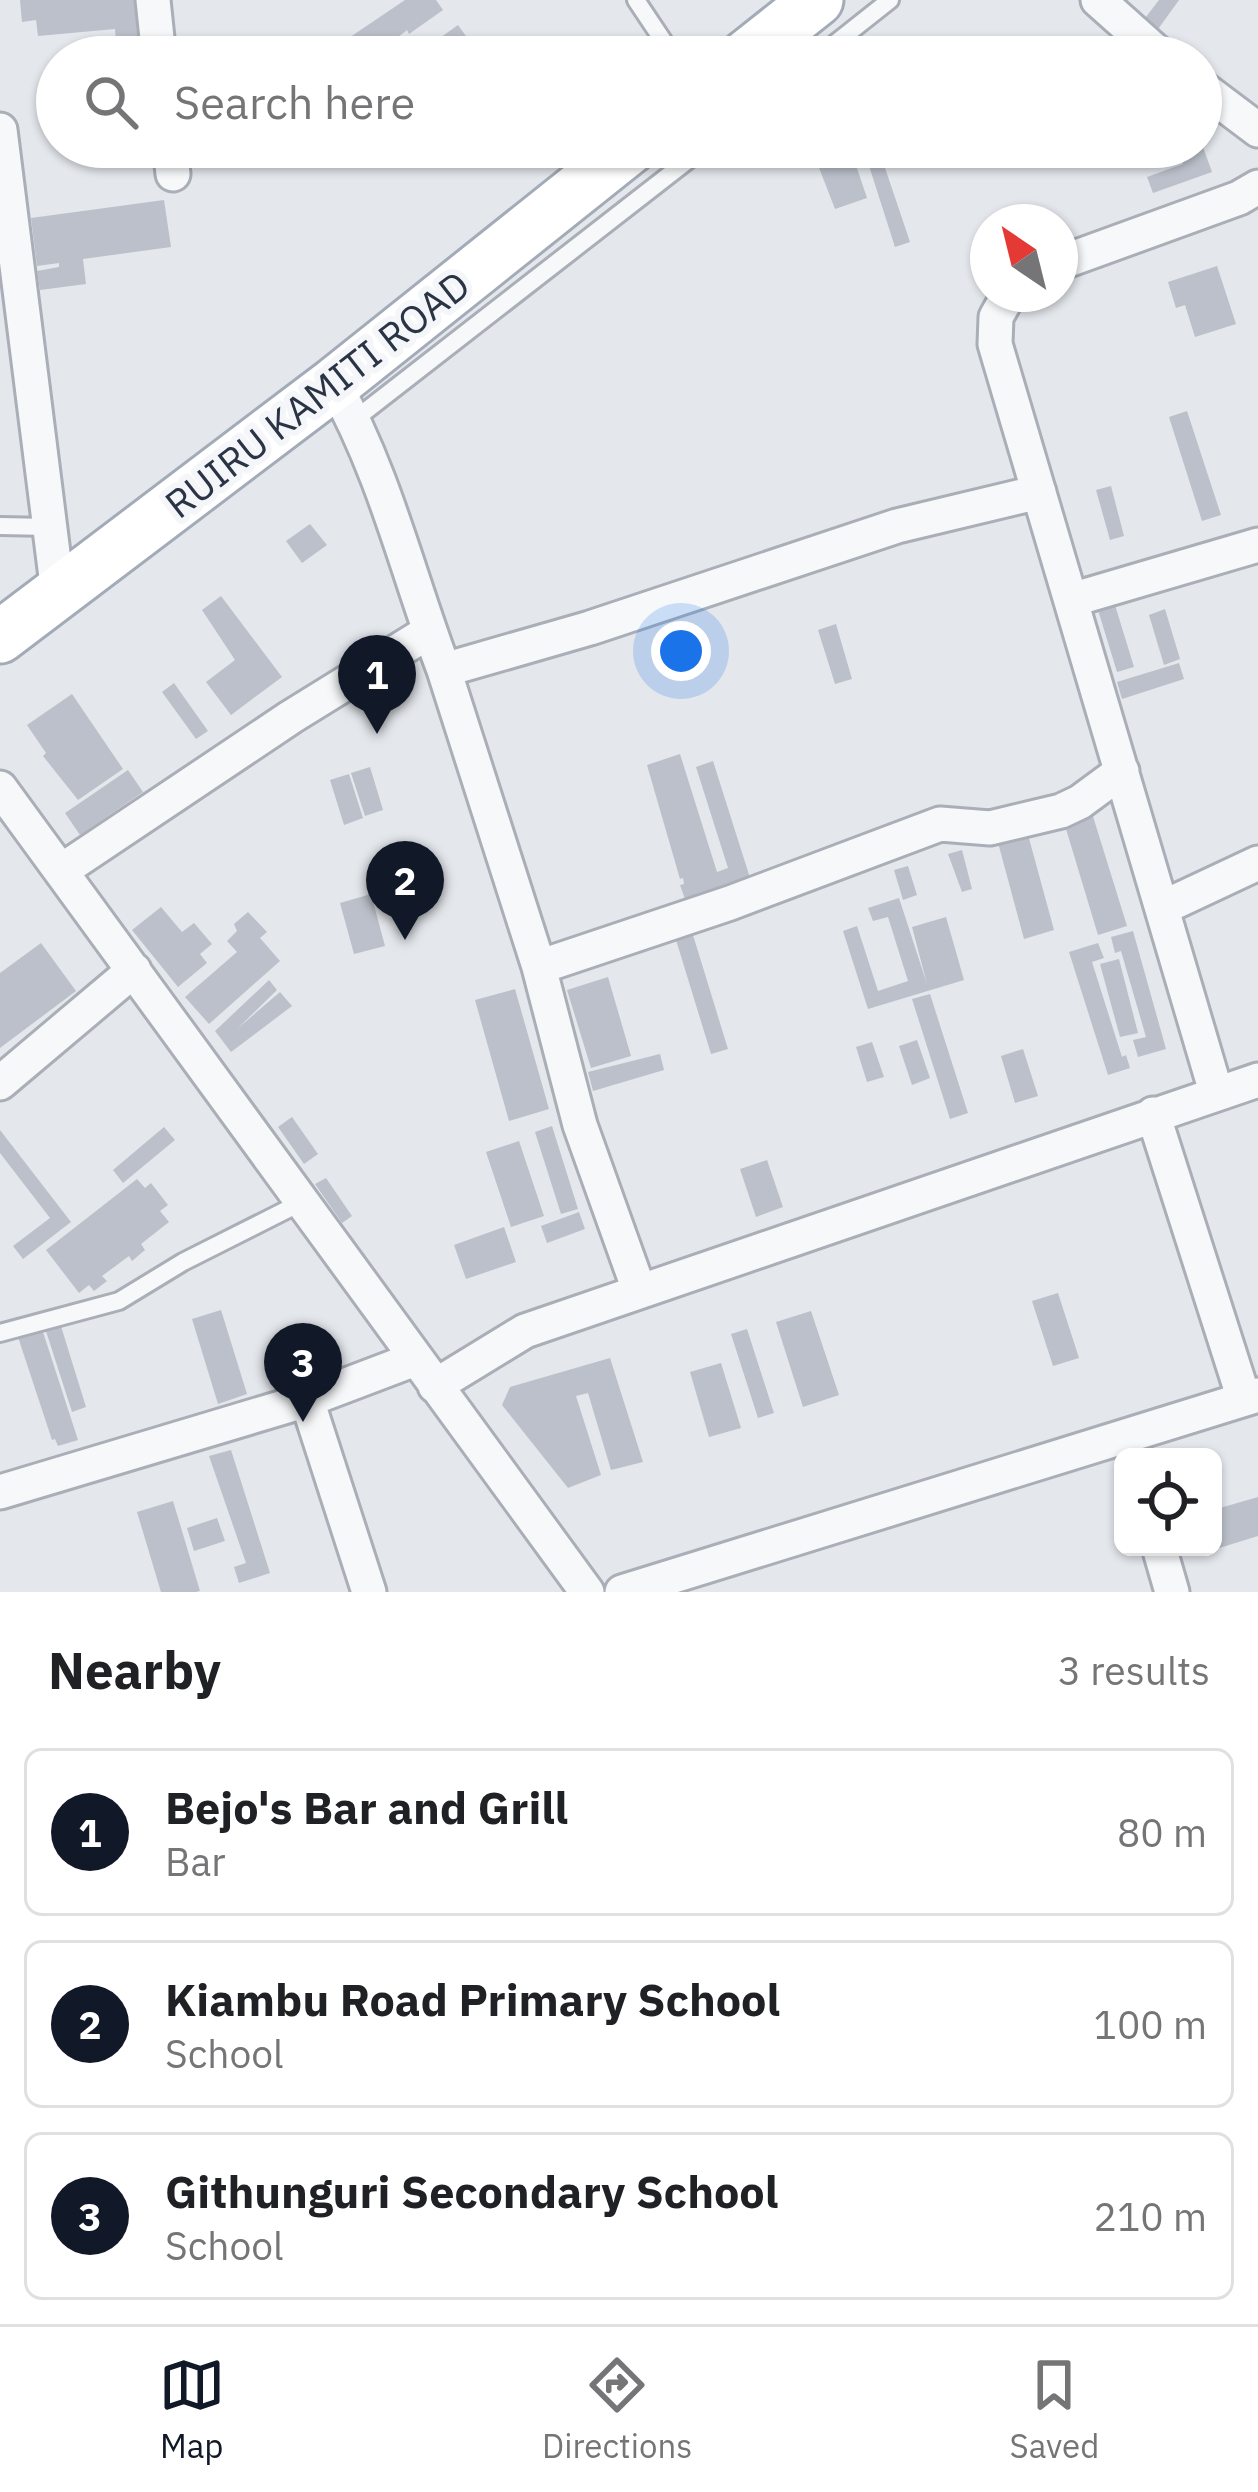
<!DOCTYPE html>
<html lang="en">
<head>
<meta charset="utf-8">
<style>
	:root { --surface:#fff; --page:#f2f2f2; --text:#202124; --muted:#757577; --line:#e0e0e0; --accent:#111827 }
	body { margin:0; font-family:"IBM Plex Sans",sans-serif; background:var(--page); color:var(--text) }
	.controls { position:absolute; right:36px; bottom:36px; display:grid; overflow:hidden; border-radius:18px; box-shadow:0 3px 9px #0004 }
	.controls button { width:108px; height:108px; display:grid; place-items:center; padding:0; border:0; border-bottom:3px solid var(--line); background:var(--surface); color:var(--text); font:60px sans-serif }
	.compass { position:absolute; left:970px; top:204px; width:108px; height:108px; border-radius:50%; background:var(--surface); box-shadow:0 3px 9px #0004; rotate:325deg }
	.you { position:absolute; left:681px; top:651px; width:42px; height:42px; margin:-30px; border:9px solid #fff; border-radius:50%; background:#1a73e8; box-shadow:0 0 0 18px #1a73e833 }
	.badge { display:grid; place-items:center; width:78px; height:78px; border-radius:50%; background:var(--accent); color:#fff; font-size:39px; font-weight:700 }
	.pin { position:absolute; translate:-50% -99px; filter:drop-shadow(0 3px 6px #0008) }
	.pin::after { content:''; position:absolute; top:63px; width:42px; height:36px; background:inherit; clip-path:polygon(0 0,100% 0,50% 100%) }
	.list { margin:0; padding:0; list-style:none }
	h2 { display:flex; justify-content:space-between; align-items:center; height:156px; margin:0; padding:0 48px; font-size:51px }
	h2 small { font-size:39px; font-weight:400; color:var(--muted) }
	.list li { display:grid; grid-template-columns:78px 1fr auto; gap:36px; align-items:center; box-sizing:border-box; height:168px; margin:0 24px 24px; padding:0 24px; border:3px solid var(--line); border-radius:18px }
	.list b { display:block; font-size:45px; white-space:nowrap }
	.list p { margin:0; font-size:39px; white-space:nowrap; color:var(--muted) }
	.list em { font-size:39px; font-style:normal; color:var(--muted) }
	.icon { flex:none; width:66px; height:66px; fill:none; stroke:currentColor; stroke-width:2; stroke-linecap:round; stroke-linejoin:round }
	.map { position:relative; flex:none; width:1258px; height:1592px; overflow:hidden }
	.search { position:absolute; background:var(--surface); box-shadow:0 3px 9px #0004; left:36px; right:36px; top:36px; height:132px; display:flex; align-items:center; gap:30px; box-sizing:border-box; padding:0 42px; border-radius:66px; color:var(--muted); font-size:45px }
	.sheet { height:732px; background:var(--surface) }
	nav { display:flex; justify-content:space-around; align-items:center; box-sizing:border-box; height:168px; border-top:3px solid var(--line); background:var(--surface); font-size:33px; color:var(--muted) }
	nav a { display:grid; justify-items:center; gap:6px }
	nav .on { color:var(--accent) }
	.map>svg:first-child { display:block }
	.building { fill:#bbc0ca }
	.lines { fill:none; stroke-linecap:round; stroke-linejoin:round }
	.service-casing { stroke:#a9aeb7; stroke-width:22 }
	.minor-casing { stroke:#a9aeb7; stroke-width:39 }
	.primary-casing { stroke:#a3abb8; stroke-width:57 }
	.service { stroke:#f7f8fa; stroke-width:16 }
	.minor { stroke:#f7f8fa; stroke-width:33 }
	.primary { stroke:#fff; stroke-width:51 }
	.labels { text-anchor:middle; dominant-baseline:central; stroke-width:12; stroke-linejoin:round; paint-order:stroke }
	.street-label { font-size:39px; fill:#2b3445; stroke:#f4f6f9 }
</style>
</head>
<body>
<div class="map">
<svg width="1258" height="1592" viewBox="0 0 1258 1592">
	<rect width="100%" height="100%" fill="#e4e7ec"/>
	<path class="building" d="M20,0H141L146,56L117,57L115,29L38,36L36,20L22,22Z
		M405,0H436L443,10L409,34L407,30L373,57H327L325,54Z
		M1159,0H1179L1156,32L1142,22Z
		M458,25L481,57H438L430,45Z
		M811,147H850L867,198L835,209Z
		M863,147H878L910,242L895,247Z
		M1177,147H1203L1212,172L1153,193L1147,177L1183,164Z
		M164,200L171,247L83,259L86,284L40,290L37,271L59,267V263L37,266L31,218Z
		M1217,266L1236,324L1195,337L1185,305L1176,308L1168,282Z
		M1187,411L1221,515L1202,521L1169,417Z
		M1111,486L1124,536L1110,540L1096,490Z
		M310,524L327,545L302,563L286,541Z
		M221,596L282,677L231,715L206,682L235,660L202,610Z
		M1115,605L1134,667L1117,672L1098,610Z
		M1165,609L1180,659L1164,665L1149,615Z
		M836,624L852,679L835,684L818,630Z
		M1179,663L1184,679L1122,699L1117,682Z
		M174,683L208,731L196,739L162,692Z
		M72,694L123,769L78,800L43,756L46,753L27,725Z
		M680,754L717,872L728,868L696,767L713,761L751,881L686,902L680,885L684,884L683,878L680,879L647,765Z
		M370,767L383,810L365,816L351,773Z
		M128,770L143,792L80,835L65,813Z
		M349,774L363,818L344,825L330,780Z
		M1091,810L1127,926L1098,935L1063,819Z
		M1027,831L1054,930L1024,939L997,839Z
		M962,850L972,889L962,892L948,854Z
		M908,866L917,895L903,900L894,870Z
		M371,894L385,946L354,954L340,903Z
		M899,898L927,984L912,927L946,917L964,980L868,1009L843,931L857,926L878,991L908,981L888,917L873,921L868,908Z
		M161,907L182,932L194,923L212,944L200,954L207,963L178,987L132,930Z
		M248,912L267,932L260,938L280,961L209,1024L185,997L237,952L227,941L237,931L234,924Z
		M1133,931L1166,1049L1138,1057L1133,1040L1146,1037L1121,951L1115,953L1111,937Z
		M693,935L728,1049L711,1054L676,940Z
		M41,943L76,991L0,1048V973Z
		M1098,943L1104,958L1092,962L1122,1057L1126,1055L1130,1068L1108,1075L1069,952Z
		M1119,959L1138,1033L1120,1037L1100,964Z
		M608,977L631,1056L591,1068L567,990Z
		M269,980L277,990L237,1029L280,992L292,1006L231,1052L215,1031Z
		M515,989L549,1109L509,1121L475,1000Z
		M930,994L968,1113L950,1119L912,999Z
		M917,1040L930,1078L912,1085L899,1046Z
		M872,1042L884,1077L867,1082L856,1047Z
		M1023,1049L1038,1096L1015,1103L1001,1056Z
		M660,1054L664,1070L593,1091L588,1072Z
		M292,1117L318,1154L304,1164L278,1127Z
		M552,1126L578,1209L561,1214L535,1132Z
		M164,1127L175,1140L123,1183L113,1170Z
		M0,1130L71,1222L23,1259L13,1246L50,1218L0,1153Z
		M519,1141L544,1216L511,1227L486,1152Z
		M767,1160L783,1207L756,1217L740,1169Z
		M326,1178L352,1216L342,1223L315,1184Z
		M137,1179L145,1188L151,1183L168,1205L160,1211L169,1222L141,1244L145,1250L132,1261L129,1256L102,1276L107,1281L94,1291L89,1285L79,1293L46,1250Z
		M579,1212L585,1229L547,1243L541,1226Z
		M504,1227L516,1262L466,1279L454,1245Z
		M1058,1293L1079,1358L1053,1366L1032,1301Z
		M221,1310L247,1394L218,1404L192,1319Z
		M811,1311L839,1395L803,1407L776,1322Z
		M60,1323L86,1407L72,1412L45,1328Z
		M42,1329L78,1440L58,1446L55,1439L52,1440L18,1337Z
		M747,1329L774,1413L758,1418L731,1334Z
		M610,1358L643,1462L611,1470L588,1393L576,1396L601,1475L568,1488L502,1405L510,1387Z
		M721,1363L741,1428L709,1437L690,1372Z
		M231,1450L270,1573L239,1583L234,1567L246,1563L209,1456Z
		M1258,1497V1536L1216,1549L1213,1510Z
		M173,1501L200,1591L196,1592H161L137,1512Z
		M217,1518L225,1541L194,1551L187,1528Z"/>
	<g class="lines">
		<g class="service-casing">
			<path id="service" d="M636,0L674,57
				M818,57L890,0
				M354,420L705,147
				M0,526L49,527
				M0,1333L119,1301L183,1262L300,1203"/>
		</g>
		<g class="minor-casing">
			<path id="minor" d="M153,0L159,57
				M1098,0L1162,57
				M1201,87L1258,130
				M0,130L58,593
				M170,147L173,174
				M1060,263L1239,198L1258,187
				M1009,294L996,317L995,344L1216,1092
				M334,384C385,474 408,575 444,670L590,628L897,526L1039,492
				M1071,600L1258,545
				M444,670L539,967L580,1125L639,1290
				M0,788L587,1592
				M61,871L291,717L430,631
				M1162,908L1258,863
				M539,967L730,903L940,824L990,828L1061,811L1080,802L1122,771
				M0,1083L134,970
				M1153,1114L1244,1399
				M435,1386L525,1331L1258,1080
				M307,1400L369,1592
				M0,1492L307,1400L415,1359
				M1159,1547L1172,1592
				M622,1592L1258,1395"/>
		</g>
		<g class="primary-casing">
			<path id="primary" d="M745,57L817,0
				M0,637L334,384L631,147"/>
		</g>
		<use href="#service" class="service"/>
		<use href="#minor" class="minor"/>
		<use href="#primary" class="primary"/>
	</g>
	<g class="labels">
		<g class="street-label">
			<text transform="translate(317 394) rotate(-38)">RUIRU KAMITI ROAD</text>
		</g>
	</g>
</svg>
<div class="controls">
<button><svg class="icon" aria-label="locate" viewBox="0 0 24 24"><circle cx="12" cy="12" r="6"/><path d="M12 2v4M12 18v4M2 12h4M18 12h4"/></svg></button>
</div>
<svg class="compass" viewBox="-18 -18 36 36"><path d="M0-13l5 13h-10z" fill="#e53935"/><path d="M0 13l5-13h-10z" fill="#757577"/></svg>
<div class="you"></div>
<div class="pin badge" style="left:377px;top:734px">1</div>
<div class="pin badge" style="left:405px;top:940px">2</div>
<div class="pin badge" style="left:303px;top:1422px">3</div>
<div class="search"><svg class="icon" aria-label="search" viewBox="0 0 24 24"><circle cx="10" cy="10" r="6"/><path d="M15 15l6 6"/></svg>Search here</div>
</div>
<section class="sheet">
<h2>Nearby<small>3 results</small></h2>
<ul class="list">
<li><span class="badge">1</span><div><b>Bejo's Bar and Grill</b><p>Bar</p></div><em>80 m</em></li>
<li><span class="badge">2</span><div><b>Kiambu Road Primary School</b><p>School</p></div><em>100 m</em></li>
<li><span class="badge">3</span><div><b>Githunguri Secondary School</b><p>School</p></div><em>210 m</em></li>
</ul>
</section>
<nav>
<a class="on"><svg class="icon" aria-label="map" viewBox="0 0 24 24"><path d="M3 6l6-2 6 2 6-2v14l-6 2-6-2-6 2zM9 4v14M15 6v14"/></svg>Map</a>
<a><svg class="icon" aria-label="directions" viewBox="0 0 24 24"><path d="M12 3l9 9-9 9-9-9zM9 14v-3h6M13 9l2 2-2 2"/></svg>Directions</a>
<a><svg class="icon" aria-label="saved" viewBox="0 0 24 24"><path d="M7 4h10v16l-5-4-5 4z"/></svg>Saved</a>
</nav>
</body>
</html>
